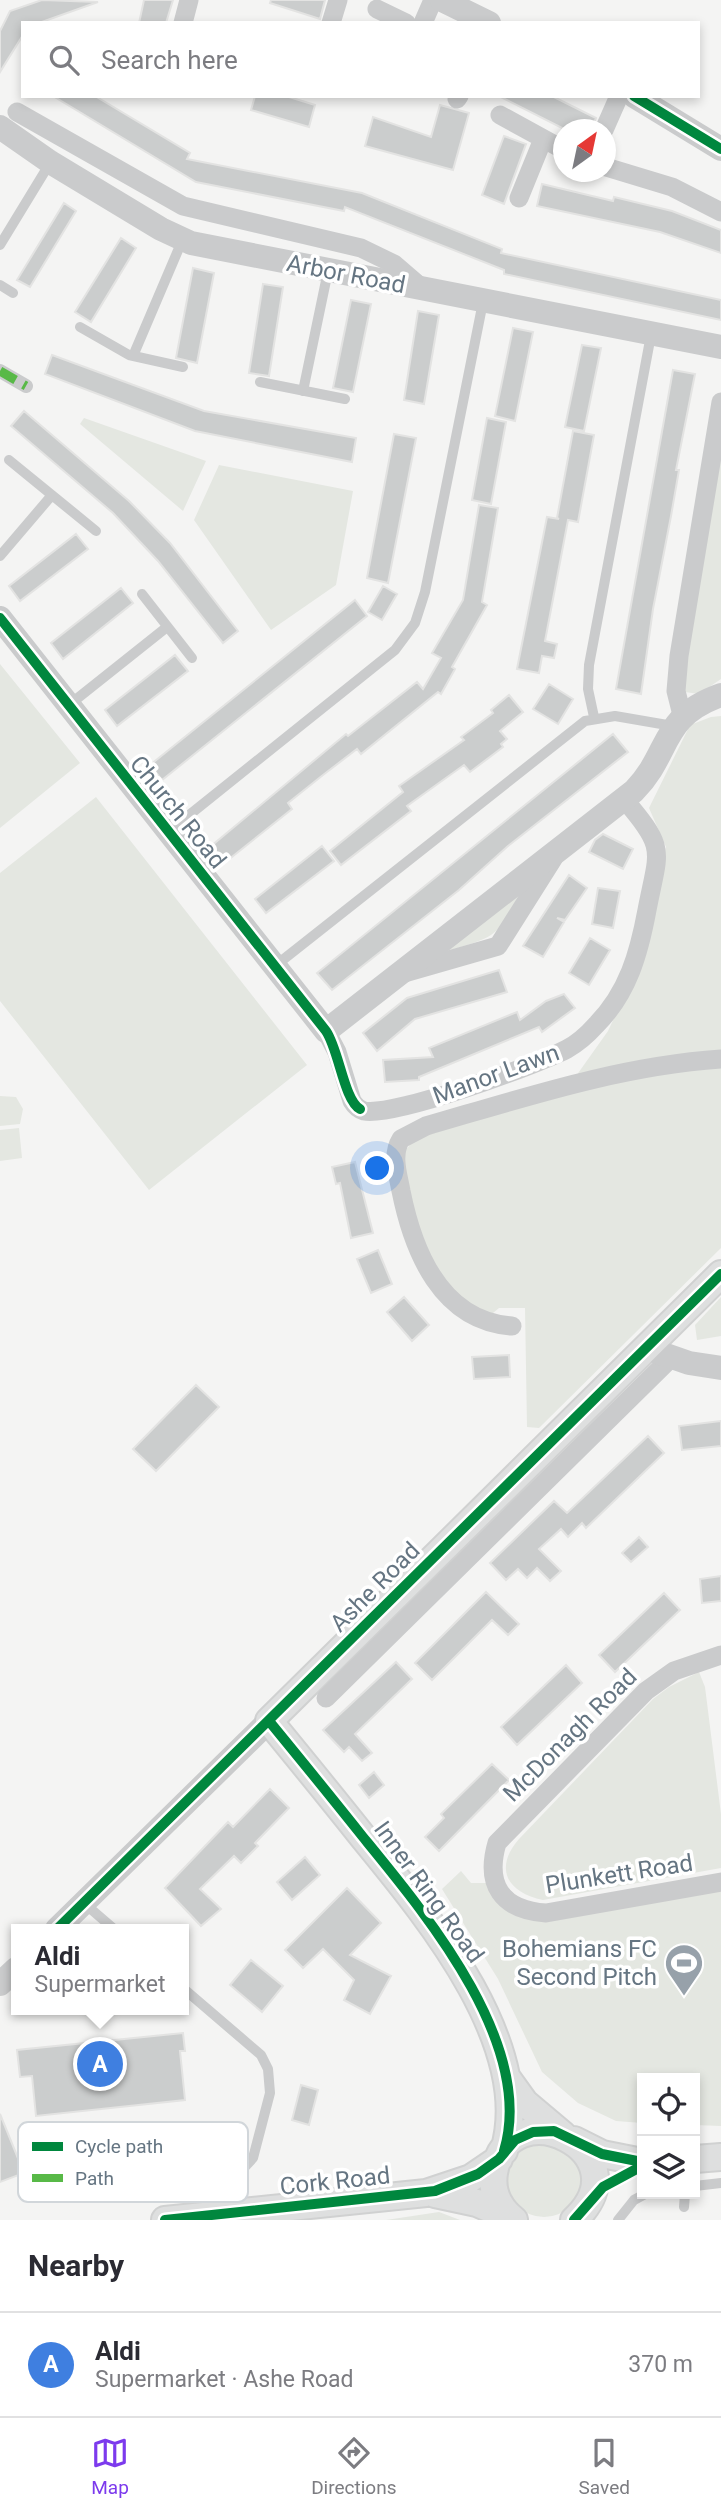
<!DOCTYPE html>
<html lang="en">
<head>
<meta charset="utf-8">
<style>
	:root { --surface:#fff; --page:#f7f7f7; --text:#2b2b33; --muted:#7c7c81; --line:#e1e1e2; --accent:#7c3aed }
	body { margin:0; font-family:Roboto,sans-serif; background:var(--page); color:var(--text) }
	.controls { position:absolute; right:21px; bottom:21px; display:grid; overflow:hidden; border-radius:0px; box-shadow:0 4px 10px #0003 }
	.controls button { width:63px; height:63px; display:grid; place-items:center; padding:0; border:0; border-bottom:2px solid var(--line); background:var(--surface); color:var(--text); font:35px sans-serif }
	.compass { position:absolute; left:553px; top:119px; width:63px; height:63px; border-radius:50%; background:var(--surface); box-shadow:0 4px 10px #0003; rotate:33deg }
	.you { position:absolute; left:378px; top:1169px; width:24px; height:24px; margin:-18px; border:5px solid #fff; border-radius:50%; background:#1a73e8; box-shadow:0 0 0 10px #1a73e833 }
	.badge { display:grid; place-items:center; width:46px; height:46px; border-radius:50%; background:var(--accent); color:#fff; font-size:23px; font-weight:700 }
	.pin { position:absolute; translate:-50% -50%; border:4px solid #fff; box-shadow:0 2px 7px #0006 }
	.popup { position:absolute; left:11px; top:1924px; width:178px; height:91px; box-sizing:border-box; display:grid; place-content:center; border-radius:0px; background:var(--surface); filter:drop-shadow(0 2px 5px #0005); font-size:23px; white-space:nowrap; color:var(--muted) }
	.popup b { font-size:26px; color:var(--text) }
	.popup::after { content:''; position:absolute; left:50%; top:100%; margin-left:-14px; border:14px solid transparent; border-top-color:var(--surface) }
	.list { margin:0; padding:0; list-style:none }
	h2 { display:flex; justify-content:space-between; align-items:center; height:91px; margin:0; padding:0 28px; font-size:30px }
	h2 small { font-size:23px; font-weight:400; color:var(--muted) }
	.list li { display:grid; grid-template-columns:46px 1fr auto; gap:21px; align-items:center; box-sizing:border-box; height:105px; padding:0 28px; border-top:2px solid var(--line) }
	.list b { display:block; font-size:26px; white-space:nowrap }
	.list p { margin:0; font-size:23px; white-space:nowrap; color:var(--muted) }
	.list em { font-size:23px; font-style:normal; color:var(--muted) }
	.icon { flex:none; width:38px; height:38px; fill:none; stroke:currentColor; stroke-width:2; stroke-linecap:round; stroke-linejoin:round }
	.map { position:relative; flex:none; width:721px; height:2220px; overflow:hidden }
	.search { position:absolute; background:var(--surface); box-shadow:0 4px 10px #0003; left:21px; right:21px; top:21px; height:77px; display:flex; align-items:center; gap:18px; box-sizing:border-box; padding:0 24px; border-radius:0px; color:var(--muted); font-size:26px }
	.sheet { height:196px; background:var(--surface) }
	nav { display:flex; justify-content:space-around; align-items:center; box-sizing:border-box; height:98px; border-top:2px solid var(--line); background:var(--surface); font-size:19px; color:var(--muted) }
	nav a { display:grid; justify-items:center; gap:4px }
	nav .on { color:var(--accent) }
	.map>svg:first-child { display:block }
	.green { fill:#e4e7e1 }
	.building { fill:#cbcdcd; stroke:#e3e3e2; stroke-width:2 }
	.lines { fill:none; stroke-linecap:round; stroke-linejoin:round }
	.secondary-casing { stroke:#d0d1d1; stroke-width:30 }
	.service { stroke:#cacbcc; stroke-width:10 }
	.pedestrian { stroke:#cacbcc; stroke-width:14 }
	.minor { stroke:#cacbcc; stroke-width:19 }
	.tertiary { stroke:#cacbcc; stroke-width:24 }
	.secondary { stroke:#dedfdf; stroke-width:26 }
	.quiet { stroke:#58b947; stroke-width:9; stroke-dasharray:18 9; stroke-linecap:butt }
	.cycleway-casing { stroke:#fff; stroke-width:15 }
	.cycleway { stroke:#00873e; stroke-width:10 }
	.labels { text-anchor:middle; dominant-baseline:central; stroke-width:7; stroke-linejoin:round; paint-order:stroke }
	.street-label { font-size:24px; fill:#657582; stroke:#fff }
	.poi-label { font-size:24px; fill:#657582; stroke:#fff; text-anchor:end }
	.key { fill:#fff; stroke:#d1d6da; stroke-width:2 }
	.key-label { font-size:19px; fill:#657582 }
</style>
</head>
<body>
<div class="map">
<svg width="721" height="2220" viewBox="0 0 721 2220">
	<rect width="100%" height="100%" fill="#f4f4f3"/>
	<path class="green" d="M84,418L206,461L183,511L80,424Z
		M721,447V679L699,694L685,692L684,662Z
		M219,465L353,491L336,585L271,630L194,520Z
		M0,664L80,763L0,828Z
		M721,716V1248L539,1428L527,1427L525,1308H499L487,1318L449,1290L416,1241L403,1154L414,1139L564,1093L608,1031L648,946L666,847L649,808L690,725L711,717Z
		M96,797L307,1065L149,1190L0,1001V873Z
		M526,887C495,937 501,936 443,952Z
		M0,1096L16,1097L23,1109L20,1124L0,1126Z
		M19,1128L22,1158L0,1161V1130Z
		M721,1297V1336L697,1340L695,1325Z
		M699,1672L705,1687L721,1814V1868L543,1900C508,1893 493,1869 519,1839L653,1699L669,1687Z
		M461,1871L471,1883H487C502,1912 513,1917 546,1922L721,1890V2126L695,2125V2078H642V2123L616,2121L578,2103L542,2072L498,1979L442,1889Z
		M507 2180a37 37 0 1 1 74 0a37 37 0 1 1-74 0Z
		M439,2212L460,2220H386Z"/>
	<path class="building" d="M42,0L98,2L39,23H23V35L0,72V31L10,11Z
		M144,0H173L166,23H139Z
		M271,0H325L320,19L270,3Z
		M53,96H95L190,153L187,159L362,193L502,249L501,253L721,300V320L504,274V270L345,207L344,211L196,182Z
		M255,96H286L315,105L309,127L251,110Z
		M499,96H552L596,118L591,130H566Z
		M440,105L469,113L453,170L365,146L373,117L431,137Z
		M504,136L526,144L504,204L482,195Z
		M542,184L613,201L614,197L672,211L721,230V253L660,232L537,206Z
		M64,203L76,211L30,287L17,280Z
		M121,238L136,248L91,322L75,312Z
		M193,268L214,273L197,363L176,358Z
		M263,284L283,287L269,376L249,373Z
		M351,300L371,304L353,392L333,388Z
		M418,311L439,315L424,404L404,400Z
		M513,328L533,332L515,421L495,416Z
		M582,345L601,348L584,431L565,427Z
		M52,355L204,411L356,438L352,462L195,431L45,374Z
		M673,370L695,374L676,470H679L671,516L653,609L641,694L616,689Z
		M24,411L129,501L170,543L238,631L223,643L158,561L113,513L11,426Z
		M487,418L506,422L491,504L472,500Z
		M573,431L594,435L578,522L568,520L545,641L557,644L554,658L542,656L539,673L517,669L547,517L559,519L557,518Z
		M394,434L416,438L388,583L367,578Z
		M479,505L498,508L482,602L487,605L452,667L455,669L441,694L438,692L361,754L357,749L323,775L288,803L292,809L223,864L210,847L346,734L348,736L417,682L423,689L441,658L432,653L463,600Z
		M76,534L88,549L20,601L9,586Z
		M383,586L397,594L382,620L368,612Z
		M121,588L133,603L63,659L51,643Z
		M355,600L367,616L162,780L150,765Z
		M175,655L188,671L117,726L105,710Z
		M549,684L573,699L558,724L533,709Z
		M509,695L523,712L500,731L507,739L501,744L503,747L470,772L464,765L407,806L411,811L341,865L330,851L403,792L399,786L464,740L461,737L493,713L491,710Z
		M613,734L628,752L508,846L459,890L332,990L317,973Z
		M603,834L633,849L623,869L589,852L595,840Z
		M322,846L334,861L266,913L255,899Z
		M569,875L587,888L565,920L557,918L564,922L543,957L523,946Z
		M598,888L620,891L613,928L592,924Z
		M590,938L610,950L589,985L569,973Z
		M499,970L507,992L415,1019L377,1051L363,1033L407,998Z
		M564,994L575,1008L542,1032L539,1027L419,1077V1080L385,1082L383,1060L433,1057L429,1048L517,1012L520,1020L546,1001Z
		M355,1162L373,1233L351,1238L340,1183L336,1184L332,1167Z
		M378,1250L392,1284L371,1293L357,1259Z
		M404,1297L429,1325L412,1341L387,1312Z
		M509,1355L510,1377L474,1379L472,1357Z
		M196,1385L219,1407L156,1471L133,1449Z
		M721,1421V1446L682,1450L679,1426Z
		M648,1436L664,1453L586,1528L582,1523L568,1537L561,1529L539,1549L561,1571L550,1581L537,1568L527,1578L518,1569L506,1580L490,1563L554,1501L567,1513Z
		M639,1537L648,1547L631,1562L622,1553Z
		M721,1576V1601L702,1603L700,1579Z
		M486,1592L519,1624L508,1635L492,1620L432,1680L415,1663Z
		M664,1593L680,1610L615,1672L599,1655Z
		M396,1662L412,1679L355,1734L372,1753L362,1761L349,1747L344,1752L323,1730Z
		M566,1665L582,1683L517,1745L501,1727Z
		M492,1764L509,1780L439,1851L425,1837L444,1818L441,1814Z
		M374,1772L384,1785L369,1798L359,1785Z
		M270,1789L289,1808L255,1843L258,1846L241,1863L234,1856L200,1889L221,1909L201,1926L165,1888L228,1822L233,1827Z
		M305,1857L320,1875L292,1900L277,1882Z
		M347,1888L381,1923L350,1955L391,1976L370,2014L344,2000L354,1980L323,1949L303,1968L285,1950Z
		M251,1960L283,1986L262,2012L230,1985Z
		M183,2033L185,2051H180L185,2100L36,2116L32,2076L20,2077L17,2050Z
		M301,2085L318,2090L309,2125L292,2120Z
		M0,2114L24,2173L0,2182Z"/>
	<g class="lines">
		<g class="secondary-casing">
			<path id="secondary" d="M507,2078L525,2103L563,2135
				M574,2140L602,2154L642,2162
				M504,2151C536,2045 426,1914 363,1837C332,1798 301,1760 269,1721L721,1274
				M695,2159L721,2157
				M435,2194L477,2203L511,2218
				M165,2220L426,2193L471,2178L499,2159
				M514,2220C499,2208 491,2192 494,2173C508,2085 647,2153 574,2220"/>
		</g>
		<path class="service" d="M0,245L50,163
			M0,285L13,293
			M80,327L129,355L183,367
			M133,356L182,241
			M260,382L345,399
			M303,391L328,271
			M9,460L96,531
			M0,556L52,495
			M142,594L192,658
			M69,705L167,627
			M594,717L588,689L589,665L651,335
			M168,832L395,650L415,623L425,592L483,302
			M275,966L585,721L615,716L673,726
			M85,1904L114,1929
			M182,2168L243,2169L253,2158L270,2093L268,2069L261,2055L184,1989
			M695,2186L721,2183
			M684,2207L685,2194
			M618,2220L634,2200L645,2194"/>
		<path class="pedestrian" d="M0,371L26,386"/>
		<path class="minor" d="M377,9L406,23
			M183,23L189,0
			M331,23L338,0
			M423,23L433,0
			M457,99L459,96
			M17,112L183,206L361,248L394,264L423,289
			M500,115L564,150
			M604,130L619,96
			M606,167L672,187L721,212
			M519,198L543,139
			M682,715L676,691L679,656L721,402
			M404,973L498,946L553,859
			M326,1031L337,1052L352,1101C355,1106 358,1109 364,1111C394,1117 537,1065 567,1049C578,1043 588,1034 596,1025C628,993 639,953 647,910C659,848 667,850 624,799
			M512,1326C441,1321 413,1251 401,1191C398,1174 391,1155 401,1139L426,1126C523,1098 619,1066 721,1059
			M721,1655L674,1671L646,1691L497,1843C485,1884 501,1910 546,1913L721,1882
			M326,1698L671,1358"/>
		<path class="tertiary" d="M442,0L489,23
			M634,96L721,149
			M0,127L50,162L161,229L191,243L721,347
			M0,618L326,1031L634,791C672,752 659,717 721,695
			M646,1348L689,1363L721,1368
			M57,1929L269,1721
			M0,1984L16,1969"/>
		<use href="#secondary" class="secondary"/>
		<path class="quiet" d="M0,371L26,386"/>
		<g class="cycleway-casing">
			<path id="cycleway" d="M634,96L721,149
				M0,618L326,1031C339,1050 344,1100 360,1109
				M269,1721C301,1760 332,1798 363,1837C426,1914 536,2045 504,2151
				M57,1929L721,1274
				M165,2220L435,2191L478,2174L499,2159L515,2140L533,2132L554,2131L602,2154L642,2162
				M574,2220L603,2187L642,2166"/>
		</g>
		<use href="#cycleway" class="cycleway"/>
	</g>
	<defs>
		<g id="stadium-pin" transform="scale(2.0125)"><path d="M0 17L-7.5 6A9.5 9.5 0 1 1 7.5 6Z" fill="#97a1aa" stroke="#fff"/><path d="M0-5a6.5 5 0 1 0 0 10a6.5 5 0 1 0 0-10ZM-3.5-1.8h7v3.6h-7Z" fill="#fff"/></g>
	</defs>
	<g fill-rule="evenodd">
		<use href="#stadium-pin" x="684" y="1963"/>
	</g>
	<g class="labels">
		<g class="street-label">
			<text transform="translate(346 274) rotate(11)">Arbor Road</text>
			<text transform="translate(178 812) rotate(51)">Church Road</text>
			<text transform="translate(496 1074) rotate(-20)">Manor Lawn</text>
			<text transform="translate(375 1587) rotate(-45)">Ashe Road</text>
			<text transform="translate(570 1735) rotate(-45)">McDonagh Road</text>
			<text transform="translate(619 1874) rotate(-9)">Plunkett Road</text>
			<text transform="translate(429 1892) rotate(54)">Inner Ring Road</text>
			<text transform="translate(335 2181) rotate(-6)">Cork Road</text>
		</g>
		<g class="poi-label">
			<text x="657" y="1949">Bohemians FC<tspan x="657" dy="28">Second Pitch</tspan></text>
		</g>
	</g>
	<rect x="18" y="2122" width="230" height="80" rx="10" class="key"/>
	<rect x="32" y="2142" width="31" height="9" fill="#00873e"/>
	<rect x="32" y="2174" width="31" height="8" fill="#58b947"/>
	<g class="key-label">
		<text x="75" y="2153">Cycle path</text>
		<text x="75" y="2185">Path</text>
	</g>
</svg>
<div class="controls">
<button><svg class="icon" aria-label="locate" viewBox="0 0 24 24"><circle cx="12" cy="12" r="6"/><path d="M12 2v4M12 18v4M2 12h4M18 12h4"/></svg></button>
<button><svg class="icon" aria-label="layers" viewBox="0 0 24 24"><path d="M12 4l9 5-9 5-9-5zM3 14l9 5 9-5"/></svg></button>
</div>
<svg class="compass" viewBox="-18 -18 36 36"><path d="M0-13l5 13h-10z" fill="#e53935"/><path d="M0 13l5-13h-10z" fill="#7c7c81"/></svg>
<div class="you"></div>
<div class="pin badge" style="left:100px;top:2064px;background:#3f7fe0">A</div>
<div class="popup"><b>Aldi</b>Supermarket</div>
<div class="search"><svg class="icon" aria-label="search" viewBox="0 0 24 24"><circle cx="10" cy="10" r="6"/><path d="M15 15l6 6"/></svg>Search here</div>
</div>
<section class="sheet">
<h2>Nearby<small></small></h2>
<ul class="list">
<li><span class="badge" style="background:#3f7fe0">A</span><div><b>Aldi</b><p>Supermarket · Ashe Road</p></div><em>370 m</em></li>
</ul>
</section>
<nav>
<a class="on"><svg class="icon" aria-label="map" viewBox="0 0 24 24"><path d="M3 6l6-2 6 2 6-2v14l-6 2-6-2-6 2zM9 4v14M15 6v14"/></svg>Map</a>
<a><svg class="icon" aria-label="directions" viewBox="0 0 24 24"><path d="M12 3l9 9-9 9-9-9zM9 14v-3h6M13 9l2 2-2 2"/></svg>Directions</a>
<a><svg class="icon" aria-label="saved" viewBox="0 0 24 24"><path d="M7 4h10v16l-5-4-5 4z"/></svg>Saved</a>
</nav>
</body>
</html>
